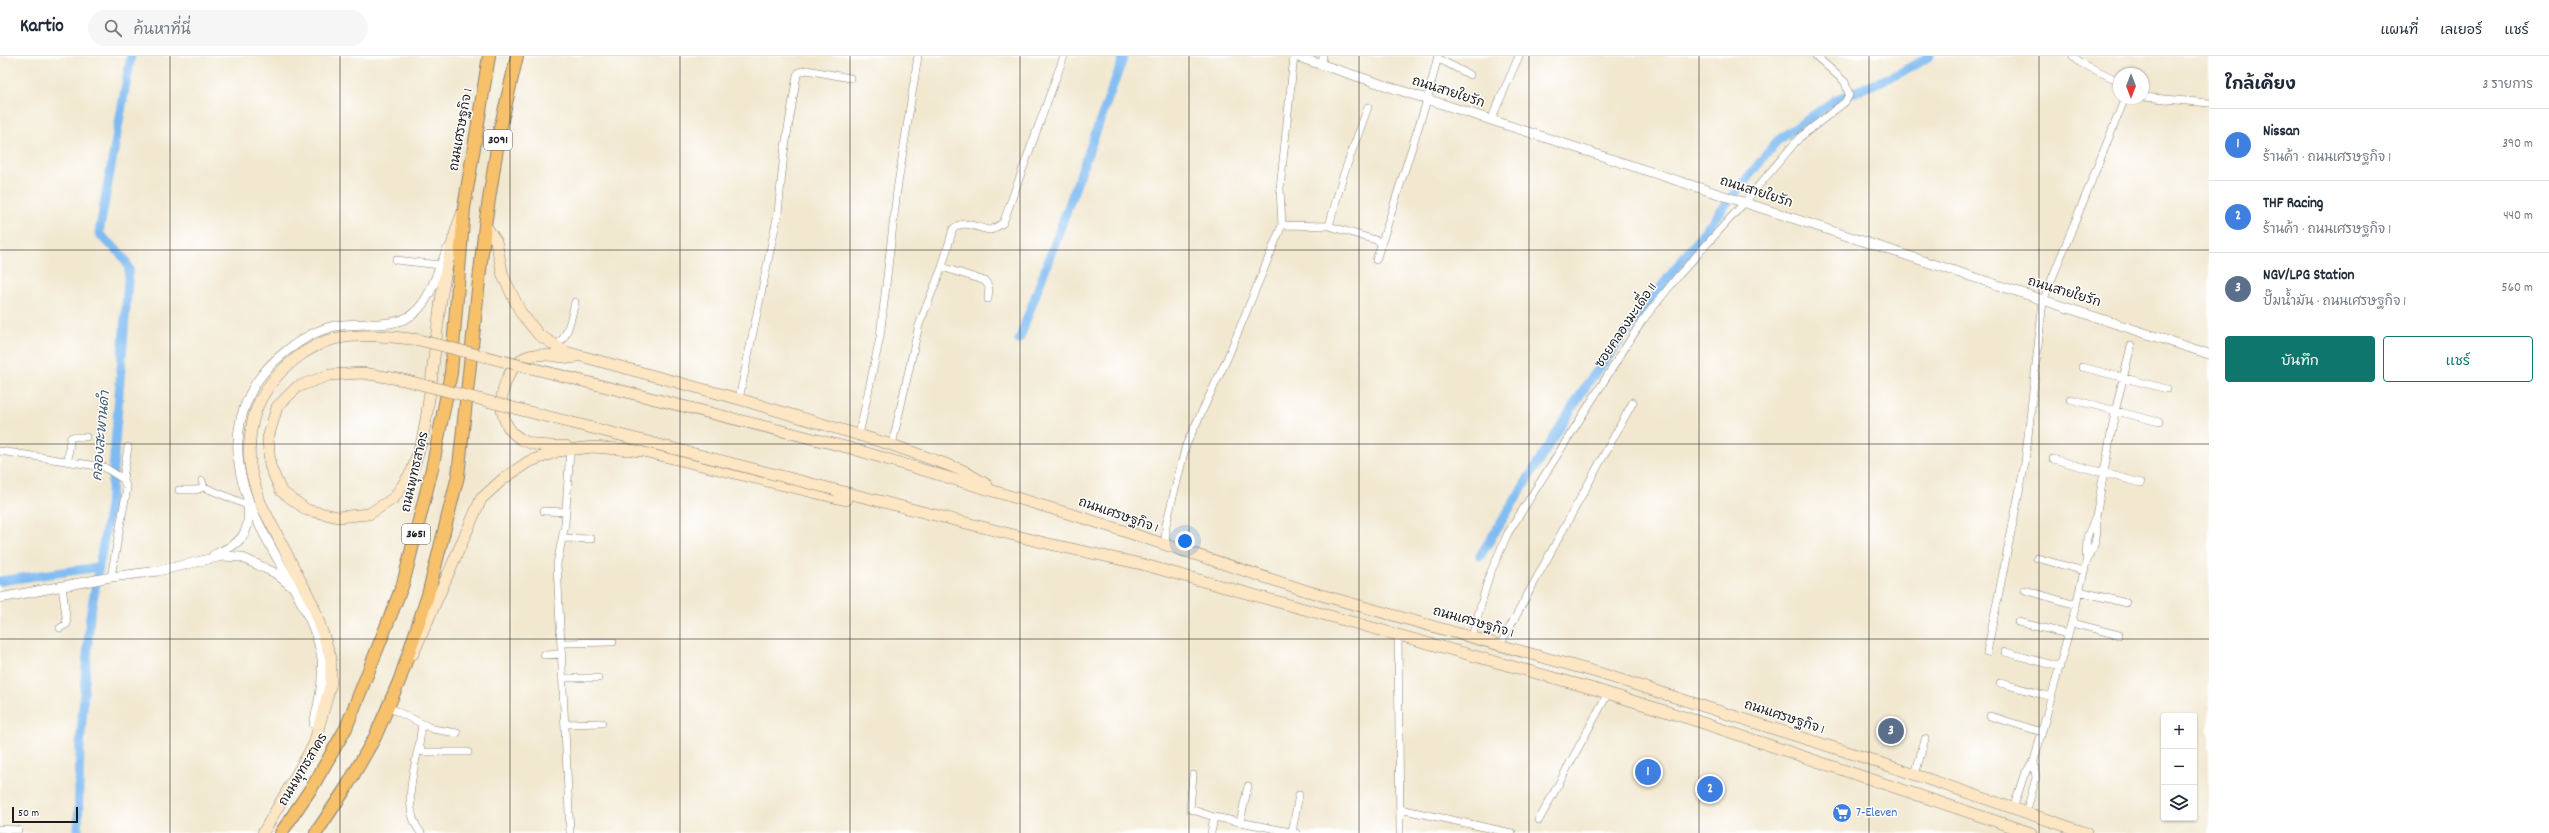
<!DOCTYPE html>
<html lang="th">
<head>
<meta charset="utf-8">
<style>
	:root { --surface:#fff; --page:#f6f6f7; --text:#1f2937; --muted:#747a83; --line:#e0e1e3; --accent:#0f766e }
	body { margin:0; font-family:Dekko,"Playpen Sans Thai",sans-serif; background:var(--page); color:var(--text) }
	.controls { position:absolute; right:12px; bottom:12px; display:grid; overflow:hidden; border-radius:4px; box-shadow:0 1px 3px #0004 }
	.controls button { width:36px; height:36px; display:grid; place-items:center; padding:0; border:0; border-bottom:1px solid var(--line); background:var(--surface); color:var(--text); font:20px sans-serif }
	.compass { position:absolute; left:2113px; top:12px; width:36px; height:36px; border-radius:50%; background:var(--surface); box-shadow:0 1px 3px #0004; rotate:180deg }
	.scale { position:absolute; left:12px; bottom:10px; width:66px; box-sizing:border-box; padding-left:4px; border:2px solid #1c1c1c; border-top:0; font-size:11px; line-height:14px; white-space:nowrap; color:#1c1c1c; -webkit-text-stroke:3px #fff; paint-order:stroke }
	.you { position:absolute; left:1185px; top:485px; width:14px; height:14px; margin:-10px; border:3px solid #fff; border-radius:50%; background:#1a73e8; box-shadow:0 0 0 6px #1a73e833 }
	.badge { display:grid; place-items:center; width:26px; height:26px; border-radius:50%; background:var(--accent); color:#fff; font-size:13px; font-weight:700 }
	.pin { position:absolute; translate:-50% -50%; border:2px solid #fff; box-shadow:0 1px 4px #0006 }
	.list { margin:0; padding:0; list-style:none }
	h2 { display:flex; justify-content:space-between; align-items:center; height:52px; margin:0; padding:0 16px; font-size:17px }
	h2 small { font-size:13px; font-weight:400; color:var(--muted) }
	.list li { display:grid; grid-template-columns:26px 1fr auto; gap:12px; align-items:center; box-sizing:border-box; height:72px; padding:0 16px; border-top:1px solid var(--line) }
	.list b { display:block; font-size:15px; white-space:nowrap }
	.list p { margin:0; font-size:13px; white-space:nowrap; color:var(--muted) }
	.list em { font-size:13px; font-style:normal; color:var(--muted) }
	.actions { display:flex; gap:8px; padding:12px 16px }
	.actions a { flex:1; padding:9px 0; border:1px solid var(--accent); border-radius:4px; text-align:center; font-size:14px; color:var(--accent) }
	.actions .main { background:var(--accent); color:#fff }
	.icon { flex:none; width:22px; height:22px; fill:none; stroke:currentColor; stroke-width:2; stroke-linecap:round; stroke-linejoin:round }
	.map { position:relative; flex:none; width:2209px; height:777px; overflow:hidden }
	header { display:flex; align-items:center; gap:24px; box-sizing:border-box; height:56px; padding:0 20px; background:var(--surface); border-bottom:1px solid var(--line) }
	header strong { font-size:19px }
	nav { display:flex; gap:22px; margin-inline-start:auto; font-size:14px }
	.search { width:280px; height:36px; background:var(--page); display:flex; align-items:center; gap:10px; box-sizing:border-box; padding:0 14px; border-radius:22px; color:var(--muted); font-size:15px }
	main { display:flex }
	aside { flex:1; background:var(--surface) }
	.map>svg:first-child { display:block }
	.lines { fill:none; stroke-linecap:round; stroke-linejoin:round }
	.canal { stroke:#7fbbf1; stroke-width:9 }
	.minor-casing { stroke:#878276; stroke-width:8 }
	.tertiary-casing { stroke:#878276; stroke-width:10 }
	.secondary-casing { stroke:#878276; stroke-width:12 }
	.primary-casing { stroke:#878276; stroke-width:14 }
	.minor { stroke:#fff; stroke-width:7 }
	.tertiary { stroke:#fff; stroke-width:9 }
	.secondary { stroke:#fce6c4; stroke-width:11 }
	.primary { stroke:#f7c06b; stroke-width:12 }
	.secondary-bridge-casing { stroke:#878276; stroke-width:12; stroke-linecap:butt }
	.secondary-bridge { stroke:#fce6c4; stroke-width:11 }
	.grid { fill:none; stroke:#1c1c1c; stroke-width:1; stroke-opacity:0.55 }
	.labels { text-anchor:middle; dominant-baseline:central; stroke-width:3; stroke-linejoin:round; paint-order:stroke }
	.shield { fill:#fff; stroke:#606060; stroke-width:1 }
	.shield-label { font-size:12px; font-weight:bold; fill:#1c1c1c }
	.street-label { font-size:13px; fill:#1c1c1c; stroke:#fff }
	.shop-label { font-size:13px; fill:#366cbe; stroke:#fff; text-anchor:start }
	.water-label { font-size:14px; font-style:italic; fill:#445c71; stroke:#fff }
</style>
</head>
<body>
<header>
<strong>Kartio</strong>
<div class="search"><svg class="icon" aria-label="search" viewBox="0 0 24 24"><circle cx="10" cy="10" r="6"/><path d="M15 15l6 6"/></svg>ค้นหาที่นี่</div>
<nav><a>แผนที่</a><a>เลเยอร์</a><a>แชร์</a></nav>
</header>
<main>
<div class="map">
<svg width="2209" height="777" viewBox="0 0 2209 777">
	<rect width="100%" height="100%" fill="#fff"/>
	<filter id="ink" filterUnits="userSpaceOnUse"><feTurbulence type="fractalNoise" baseFrequency=".025" numOctaves="2"/><feDisplacementMap in="SourceGraphic" scale="8" xChannelSelector="R" yChannelSelector="G"/><feConvolveMatrix kernelMatrix="1 2 1 2 8 2 1 2 1" color-interpolation-filters="sRGB"/></filter>
	<filter id="wash" filterUnits="userSpaceOnUse"><feTurbulence type="fractalNoise" baseFrequency=".012" numOctaves="4" result="noise"/><feDisplacementMap in="SourceGraphic" scale="16" xChannelSelector="R" yChannelSelector="G"/><feGaussianBlur stdDeviation="0.9" result="paint"/><feColorMatrix in="noise" values="0 0 0 0 0 0 0 0 0 0 0 0 0 0 0 0 0 1.4 0 .05"/><feComposite in="paint" operator="in"/></filter>
	<g filter="url(#wash)">
		<rect width="100%" height="100%" fill="#f2e8d0"/>
		<g class="lines">
			<path class="canal" d="M1019,284L1124,0
				M1480,500L1587,328L1687,197L1777,85L1835,44L1898,18L1930,0
				M0,525L99,511
				M78,777L80,690L90,560L110,450L129,213C123,194 111,192 99,177L131,0"/>
		</g>
	</g>
	<g filter="url(#ink)">
		<g class="lines">
			<g class="minor-casing">
				<path id="minor" d="M2073,0L2081,7L2119,25
					M1437,2L1470,19
					M1322,9L1323,0
					M2143,41L2209,47
					M1491,64L1519,0
					M1282,169L1329,170L1382,186L1376,204
					M1329,170L1343,120L1368,51
					M1382,186L1427,44L1438,0
					M396,204L440,209
					M942,211L985,225L989,231L988,243
					M556,290C569,280 571,261 575,246
					M2082,311L2167,333
					M739,343L778,157L784,97L797,19L799,16L807,14L850,22
					M2070,343L2159,366
					M859,379L880,281L897,134L918,0
					M892,389L919,269L942,211L953,173C964,162 978,173 991,174L1003,167L1064,0
					M570,394L565,468L557,508L570,777
					M0,395L104,411L123,423L127,432L111,521
					M2053,403L2141,427
					M68,405L70,383L72,381H86
					M123,423L128,391
					M202,425L204,431L247,449
					M179,434H196L204,431
					M544,455L566,456
					M563,482L591,483
					M1165,490L1166,469L1186,389L1227,303L1282,169L1280,133L1294,0
					M2037,502L2084,515
					M2086,507C2095,490 2099,479 2096,460
					M2025,534L2076,549
					M2079,535L2126,547
					M2018,566L2068,578
					M2072,567L2119,579
					M60,572L67,568L62,530
					M1398,578L1400,777
					M1472,581L1489,520L1508,477L1642,265L1679,219L1744,147L1799,82L1845,46L1849,39L1845,26L1816,0
					M561,587L613,586
					M1500,589L1633,346
					M1987,596L2025,407L2043,245L2125,42
					M2005,596L2060,611
					M544,599L562,598
					M563,622H598
					M2000,627L2052,641
					M388,651L433,673L457,677
					M1990,660L2042,676
					M422,668L419,689L423,696H468
					M565,668L602,667
					M419,689C413,716 402,754 421,777
					M1193,719L1190,753L1214,761
					M1915,719L1925,683
					M1400,753L1512,777
					M2013,753L2024,719L2034,705
					M2026,757L2036,722L2034,705L2076,549L2086,507L2087,481L2096,460L2115,356L2131,290
					M1539,764L1608,637
					M1240,766L1248,730
					M0,773L18,774
					M1292,776L1299,739
					M1211,777L1214,761L1296,777"/>
			</g>
			<g class="tertiary-casing">
				<path id="tertiary" d="M1295,0L2209,298
					M214,499C240,488 251,479 248,449
					M0,542L111,521L158,515L222,500L241,501L275,517L290,529
					M314,668C319,647 324,624 322,603C319,579 306,555 295,534C262,473 215,409 250,338C263,309 303,277 335,270C360,265 392,274 413,258C432,243 437,214 448,193"/>
			</g>
			<g class="secondary-casing">
				<path id="secondary" d="M485,169L496,185L503,220L521,257L539,279L566,296L739,343L892,389L962,414L987,429
					M422,385C438,310 434,230 462,158
					M566,390C552,390 534,391 521,383C492,367 498,320 524,302C536,295 560,301 573,302
					M850,392L1090,464L1307,535L1599,617L1863,701L2086,777
					M836,434L1045,487L1141,508L1594,633L1700,666L2031,777
					M260,446L313,549L331,602V627L314,688L263,777
					M413,598L481,443L503,423L528,406L558,395L593,391L643,395L846,444"/>
			</g>
			<g class="primary-casing">
				<path id="primary" d="M281,777L314,728L346,672L403,528L432,413L451,317L464,152L489,0
					M316,777L346,732L375,681L400,623L428,539L458,420L485,169L500,73L517,0"/>
			</g>
			<use href="#minor" class="minor"/>
			<use href="#tertiary" class="tertiary"/>
			<use href="#secondary" class="secondary"/>
			<use href="#primary" class="primary"/>
			<g class="secondary-bridge-casing">
				<path id="secondary-bridge" d="M422,385L412,415L394,442L369,458L338,461L307,454L281,435L270,410L268,382L277,351L297,331L329,319L363,317L404,324L836,434
					M260,446C257,434 251,420 250,408C248,388 251,361 261,343C275,316 307,288 338,282C365,277 392,281 419,284L850,392"/>
			</g>
			<use href="#secondary-bridge" class="secondary-bridge"/>
		</g>
	</g>
	<path class="grid" d="M170,0V777M340,0V777M510,0V777M680,0V777M850,0V777M1020,0V777M1189,0V777M1359,0V777M1529,0V777M1699,0V777M1869,0V777M2039,0V777M0,194H2209M0,388H2209M0,583H2209"/>
	<defs>
		<g id="supermarket-disc" transform="scale(1)"><circle r="9.5" fill="#3f7fe0" stroke="#fff"/><path d="M-6-5.5h2.5l.6 2H6L4.5 2H-2.5L-4.4-4H-6ZM-1.5 3.2a1.3 1.3 0 1 0 .1 0ZM3 3.2a1.3 1.3 0 1 0 .1 0Z" fill="#fff"/></g>
	</defs>
	<g fill-rule="evenodd">
		<use href="#supermarket-disc" x="1842" y="757"/>
	</g>
	<g class="labels">
		<g class="shield">
			<rect x="484" y="74" width="28" height="20" rx="3"/>
			<rect x="402" y="468" width="28" height="20" rx="3"/>
		</g>
		<g class="shield-label">
			<text x="498" y="84">3091</text>
			<text x="416" y="478">3651</text>
		</g>
		<g class="street-label">
			<text transform="translate(1448 37) rotate(18)">ถนนสายใยรัก</text>
			<text transform="translate(462 74) rotate(-80)">ถนนเศรษฐกิจ 1</text>
			<text transform="translate(1756 137) rotate(18)">ถนนสายใยรัก</text>
			<text transform="translate(2064 237) rotate(17)">ถนนสายใยรัก</text>
			<text transform="translate(1627 270) rotate(-56)">ซอยคลองมะเดื่อ 11</text>
			<text transform="translate(416 416) rotate(-77)">ถนนพุทธสาคร</text>
			<text transform="translate(1118 460) rotate(19)">ถนนเศรษฐกิจ 1</text>
			<text transform="translate(1473 567) rotate(16)">ถนนเศรษฐกิจ 1</text>
			<text transform="translate(1784 662) rotate(18)">ถนนเศรษฐกิจ 1</text>
			<text transform="translate(304 714) rotate(-59)">ถนนพุทธสาคร</text>
		</g>
		<g class="shop-label">
			<text x="1856" y="757">7-Eleven</text>
		</g>
		<g class="water-label">
			<text transform="translate(102 380) rotate(-85)">คลองสะพานดำ</text>
		</g>
	</g>
</svg>
<div class="controls">
<button>+</button>
<button>−</button>
<button><svg class="icon" aria-label="layers" viewBox="0 0 24 24"><path d="M12 4l9 5-9 5-9-5zM3 14l9 5 9-5"/></svg></button>
</div>
<svg class="compass" viewBox="-18 -18 36 36"><path d="M0-13l5 13h-10z" fill="#e53935"/><path d="M0 13l5-13h-10z" fill="#747a83"/></svg>
<div class="scale">50 m</div>
<div class="you"></div>
<div class="pin badge" style="left:1648px;top:716px;background:#3f7fe0">1</div>
<div class="pin badge" style="left:1710px;top:733px;background:#3f7fe0">2</div>
<div class="pin badge" style="left:1891px;top:675px;background:#5c6f8a">3</div>
</div>
<aside>
<h2>ใกล้เคียง<small>3 รายการ</small></h2>
<ul class="list">
<li><span class="badge" style="background:#3f7fe0">1</span><div><b>Nissan</b><p>ร้านค้า · ถนนเศรษฐกิจ 1</p></div><em>390 m</em></li>
<li><span class="badge" style="background:#3f7fe0">2</span><div><b>THF Racing</b><p>ร้านค้า · ถนนเศรษฐกิจ 1</p></div><em>440 m</em></li>
<li><span class="badge" style="background:#5c6f8a">3</span><div><b>NGV/LPG Station</b><p>ปั๊มน้ำมัน · ถนนเศรษฐกิจ 1</p></div><em>560 m</em></li>
</ul>
<div class="actions"><a class="main">บันทึก</a><a>แชร์</a></div>
</aside>
</main>
</body>
</html>
